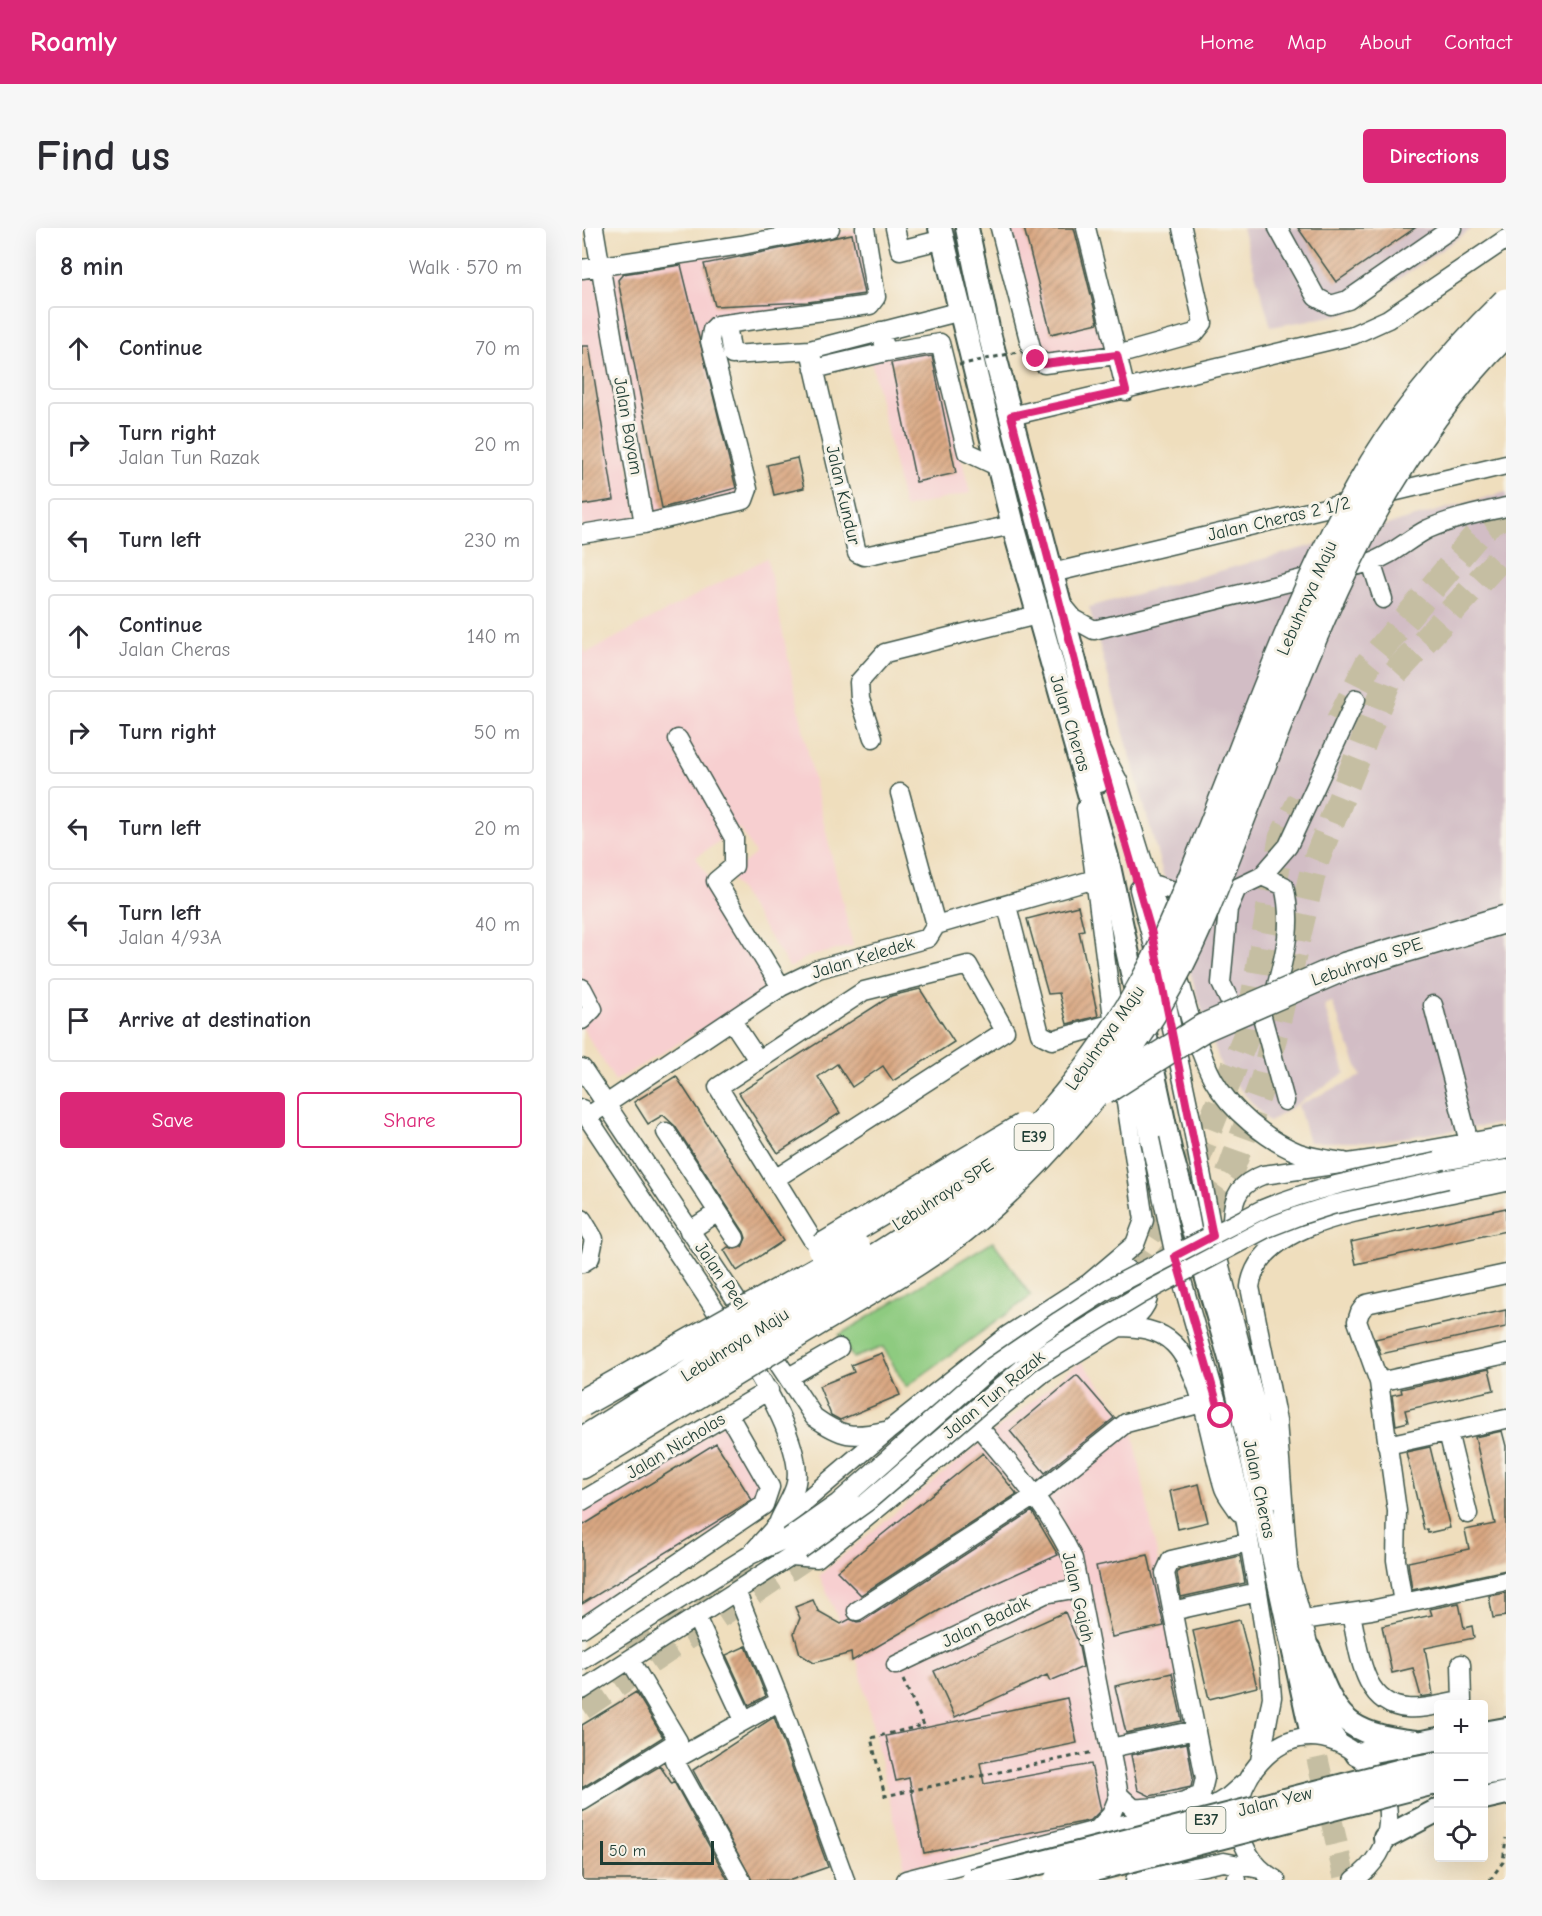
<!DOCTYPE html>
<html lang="en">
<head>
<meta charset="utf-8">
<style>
	:root { --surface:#fff; --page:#f7f7f7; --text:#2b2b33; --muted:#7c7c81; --line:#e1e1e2; --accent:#db2777 }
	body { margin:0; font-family:"Comic Neue",sans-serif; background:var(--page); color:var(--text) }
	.controls { position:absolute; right:18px; bottom:18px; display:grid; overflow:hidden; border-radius:6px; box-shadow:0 6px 24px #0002 }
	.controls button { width:54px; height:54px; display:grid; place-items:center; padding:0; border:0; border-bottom:2px solid var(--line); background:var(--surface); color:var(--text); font:30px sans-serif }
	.scale { position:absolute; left:18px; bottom:15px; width:114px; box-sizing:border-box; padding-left:6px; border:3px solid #1f3d34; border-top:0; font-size:16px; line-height:21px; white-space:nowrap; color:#1f3d34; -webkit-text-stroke:4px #f7f3e8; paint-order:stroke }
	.stop { position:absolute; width:18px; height:18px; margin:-14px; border:4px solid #db2777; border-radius:50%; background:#fff }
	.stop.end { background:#db2777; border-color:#fff; box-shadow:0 2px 6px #0008 }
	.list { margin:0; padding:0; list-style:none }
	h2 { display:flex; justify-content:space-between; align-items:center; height:78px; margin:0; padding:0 24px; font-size:26px }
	h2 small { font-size:20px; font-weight:400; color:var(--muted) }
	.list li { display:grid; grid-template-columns:39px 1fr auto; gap:18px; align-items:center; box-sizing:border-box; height:84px; margin:0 12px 12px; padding:0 12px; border:2px solid var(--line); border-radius:6px }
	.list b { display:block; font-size:22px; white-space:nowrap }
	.list p { margin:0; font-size:20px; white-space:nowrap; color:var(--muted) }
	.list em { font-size:20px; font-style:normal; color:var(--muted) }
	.actions { display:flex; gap:12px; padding:18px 24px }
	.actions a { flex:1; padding:14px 0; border:2px solid var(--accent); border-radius:6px; text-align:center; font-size:21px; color:var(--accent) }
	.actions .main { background:var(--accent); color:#fff }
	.icon { flex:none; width:33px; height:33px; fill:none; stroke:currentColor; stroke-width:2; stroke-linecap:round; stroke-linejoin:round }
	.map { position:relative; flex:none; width:924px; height:1652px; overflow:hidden; border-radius:6px }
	header { display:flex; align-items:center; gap:36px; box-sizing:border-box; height:84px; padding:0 30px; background:var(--accent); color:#fff }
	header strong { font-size:28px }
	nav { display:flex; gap:33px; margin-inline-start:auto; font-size:21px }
	.intro { display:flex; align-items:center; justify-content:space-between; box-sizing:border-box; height:144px; padding:0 36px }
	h1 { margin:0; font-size:42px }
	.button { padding:15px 27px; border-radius:6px; background:var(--accent); color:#fff; font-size:21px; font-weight:700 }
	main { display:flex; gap:36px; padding:0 36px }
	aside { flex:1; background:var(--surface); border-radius:6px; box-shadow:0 6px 24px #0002 }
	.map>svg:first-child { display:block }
	.built { fill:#f7cfd0 }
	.industrial { fill:#d2bdc5 }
	.grass { fill:#8ecb80; stroke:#56845a; stroke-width:1.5 }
	.building { fill:url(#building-hatch) }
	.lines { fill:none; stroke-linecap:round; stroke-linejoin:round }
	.major-tunnel { stroke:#c5bea2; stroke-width:22; stroke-dasharray:22 11; stroke-linecap:butt }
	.highway-tunnel { stroke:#c5bea2; stroke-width:27; stroke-dasharray:27 14; stroke-linecap:butt }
	.minor-casing { stroke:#3e5549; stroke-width:21 }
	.major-casing { stroke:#3e5549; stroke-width:26 }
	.path { stroke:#3e5549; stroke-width:3; stroke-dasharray:4.5 4.5; stroke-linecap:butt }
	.minor { stroke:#fff; stroke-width:18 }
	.major { stroke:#fff; stroke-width:22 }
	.minor-bridge-casing { stroke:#3e5549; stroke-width:21; stroke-linecap:butt }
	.major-bridge-casing { stroke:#3e5549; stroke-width:26; stroke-linecap:butt }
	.highway-bridge-casing { stroke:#3e5549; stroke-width:30; stroke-linecap:butt }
	.path-bridge { stroke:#3e5549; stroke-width:3; stroke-dasharray:4.5 4.5; stroke-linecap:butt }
	.minor-bridge { stroke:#fff; stroke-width:18 }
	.major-bridge { stroke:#fff; stroke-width:22 }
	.highway-bridge { stroke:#fff; stroke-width:27 }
	.route { stroke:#db2777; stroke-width:8 }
	.labels { text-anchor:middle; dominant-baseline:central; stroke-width:6; stroke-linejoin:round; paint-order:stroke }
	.shield { fill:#f7f3e8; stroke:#60746a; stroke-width:1.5 }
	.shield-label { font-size:16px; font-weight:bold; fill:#1f3d34 }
	.street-label { font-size:18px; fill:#1f3d34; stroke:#f7f3e8 }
</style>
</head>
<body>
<header>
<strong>Roamly</strong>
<nav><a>Home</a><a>Map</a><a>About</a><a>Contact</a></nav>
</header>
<div class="intro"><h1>Find us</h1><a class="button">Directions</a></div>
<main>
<aside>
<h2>8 min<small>Walk · 570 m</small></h2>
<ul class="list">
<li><svg class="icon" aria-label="ahead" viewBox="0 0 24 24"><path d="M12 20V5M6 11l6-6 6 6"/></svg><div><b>Continue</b></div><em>70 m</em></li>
<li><svg class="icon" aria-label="right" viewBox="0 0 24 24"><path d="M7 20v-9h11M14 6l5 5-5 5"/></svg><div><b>Turn right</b><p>Jalan Tun Razak</p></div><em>20 m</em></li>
<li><svg class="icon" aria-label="left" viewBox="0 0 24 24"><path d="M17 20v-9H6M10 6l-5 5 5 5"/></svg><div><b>Turn left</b></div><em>230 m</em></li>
<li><svg class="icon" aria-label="ahead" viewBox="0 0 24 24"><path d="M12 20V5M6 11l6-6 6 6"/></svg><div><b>Continue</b><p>Jalan Cheras</p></div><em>140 m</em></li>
<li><svg class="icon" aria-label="right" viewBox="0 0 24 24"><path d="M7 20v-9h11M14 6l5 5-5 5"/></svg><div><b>Turn right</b></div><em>50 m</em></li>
<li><svg class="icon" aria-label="left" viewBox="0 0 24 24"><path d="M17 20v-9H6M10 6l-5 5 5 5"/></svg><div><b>Turn left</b></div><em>20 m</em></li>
<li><svg class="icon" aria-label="left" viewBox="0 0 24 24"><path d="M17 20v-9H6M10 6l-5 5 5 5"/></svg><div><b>Turn left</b><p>Jalan 4/93A</p></div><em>40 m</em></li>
<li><svg class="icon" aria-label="arrive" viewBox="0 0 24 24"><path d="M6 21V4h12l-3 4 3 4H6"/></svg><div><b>Arrive at destination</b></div></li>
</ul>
<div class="actions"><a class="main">Save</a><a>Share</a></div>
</aside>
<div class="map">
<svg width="924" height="1652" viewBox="0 0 924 1652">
	<defs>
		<pattern id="building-hatch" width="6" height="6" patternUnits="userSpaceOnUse" patternTransform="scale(1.5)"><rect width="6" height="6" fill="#daa883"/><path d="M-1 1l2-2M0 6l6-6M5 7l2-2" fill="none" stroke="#b08a6c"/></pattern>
	</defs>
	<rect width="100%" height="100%" fill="#f7f3e8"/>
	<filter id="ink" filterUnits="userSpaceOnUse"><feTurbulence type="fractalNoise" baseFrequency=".0167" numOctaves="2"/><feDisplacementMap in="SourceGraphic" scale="12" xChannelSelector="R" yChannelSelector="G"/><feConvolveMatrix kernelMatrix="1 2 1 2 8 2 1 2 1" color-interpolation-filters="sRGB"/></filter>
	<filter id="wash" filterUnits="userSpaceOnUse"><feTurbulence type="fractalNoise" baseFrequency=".008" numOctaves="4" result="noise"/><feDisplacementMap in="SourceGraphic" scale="24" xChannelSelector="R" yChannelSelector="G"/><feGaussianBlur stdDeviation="1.35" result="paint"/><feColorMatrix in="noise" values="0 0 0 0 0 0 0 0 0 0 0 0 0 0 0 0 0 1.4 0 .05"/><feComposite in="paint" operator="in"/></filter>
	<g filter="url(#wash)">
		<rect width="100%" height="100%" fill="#efdebd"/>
		<path class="built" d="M425,0H498L528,122L464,130L458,127Z
			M278,1L290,68L130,95L163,262L157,270L67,289L25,43Z
			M14,44L56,292L0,301V46Z
			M350,110L388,265L322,280L287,123Z
			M185,330L233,557L271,718L225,729L208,740L147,647L173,626L158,600L114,629L193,758L33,853L0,799V416L4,425Z
			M499,1133L550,1198L619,1551L609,1576L323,1640L277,1438L237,1347Z
			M145,1194L183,1260L179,1274L0,1386V1280Z"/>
		<path class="industrial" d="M660,0H891L767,85L689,99Z
			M924,264V895L789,914H727L716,877L779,848L750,774L742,777L763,845L687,894L640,841L612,758L507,379Z"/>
		<path class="grass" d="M411,1013L449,1068L324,1159L301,1119L271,1130L257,1107Z"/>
		<g id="blocks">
			<path class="building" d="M442,0H492L516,95L469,106Z
				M716,0H833L754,54Z
				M270,6L282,66L226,74L133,78L122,36Z
				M99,37L154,260L80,280L36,52L41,46Z
				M0,118H7L32,272L0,277Z
				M350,128L374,245L334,254L309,135Z
				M215,230L222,260L192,267L185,237Z
				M496,678L502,702L497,703L516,788L485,796L477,765L466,766L445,691Z
				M338,761L372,814L311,853L301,838L270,859L255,836L236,849L258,885L196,925L157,865L309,768Z
				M94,848L201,1013L155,1043L142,1022L146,1019L153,1021L160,1019L164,1010L162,1004L93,898L81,887L66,896L52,874Z
				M924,980V1003L774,1036L769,1014Z
				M924,1082V1099L799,1126L793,1111Z
				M300,1125L318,1167L258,1192L249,1187L237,1158L272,1144L269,1137Z
				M907,1141L912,1162L823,1182L826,1194L814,1197L810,1167L820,1165L819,1161Z
				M495,1147L532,1190L463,1245L428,1203Z
				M920,1203L924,1218V1342L830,1362L826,1334L887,1321L883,1302L913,1296L893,1209Z
				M134,1215L170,1272L0,1376V1298Z
				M848,1219L868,1300L846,1305L845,1301L842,1302L824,1224Z
				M401,1225L435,1266L279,1367L255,1343Z
				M617,1256L626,1294L596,1301L588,1263Z
				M450,1283L476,1327L370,1375L270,1433L269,1425L232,1435L218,1426L212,1405L218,1390L213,1379L231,1372L236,1383L259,1396L268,1391L275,1394L281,1393Z
				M566,1327L582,1398L530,1409L514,1338Z
				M658,1328L663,1355L599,1369L595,1346L597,1342Z
				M924,1365V1388L911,1390L907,1368Z
				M877,1375L882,1400L890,1398L892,1410L843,1420L851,1467L839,1469L831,1440L810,1445L800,1398L850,1387L848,1381Z
				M483,1384L496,1414L501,1439L468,1453L465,1447L373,1489L352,1443Z
				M658,1392L675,1459L627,1471L611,1403Z
				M164,1418L184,1468L167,1477L144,1427Z
				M590,1445L600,1493L544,1505L533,1458Z
				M54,1464L81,1509L0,1560V1497Z
				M485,1470L495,1515L398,1535L402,1556L509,1536L519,1582L509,1592L501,1594L342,1625L327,1550L314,1553L304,1508Z
				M192,1489L246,1639L209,1652H170L111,1542Z
				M605,1515L611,1550L609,1559L568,1568L556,1562L549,1527Z
				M78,1538L90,1556L92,1554L146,1652H0V1584Z"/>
		</g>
	</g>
	<g filter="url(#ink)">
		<use href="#blocks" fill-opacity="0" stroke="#3e5549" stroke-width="1.5"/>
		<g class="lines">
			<path class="major-tunnel" d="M728,1498L763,1652"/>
			<path class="highway-tunnel" d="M757,494L786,436L899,302L924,285
				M541,1039L556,1023L613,936L666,803L700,610L719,572
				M542,1073L579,1041L647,947L682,850L733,635L806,453L924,324
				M327,1222L435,1135
				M42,1415L214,1314L228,1303
				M0,1479L224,1328"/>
			<g class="minor-casing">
				<path id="minor" d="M12,0L62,296
					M313,0L318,22L362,11
					M418,0L451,127L462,136L535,127L613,105L621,95L600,0
					M504,0L544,163
					M696,0L734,69L749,77L766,72L870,0
					M0,41L159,17L248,0
					M145,97L150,127L228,122L379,83
					M299,103L304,124L358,115L385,224L417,239
					M228,122L275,325L282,328L431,297
					M232,141L304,124
					M429,188L771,107L806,91L924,11
					M0,306L62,296L162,272L166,261L128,113L130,102L135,97L288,77L294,69L283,0
					M789,334L801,371
					M470,345L924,237
					M478,374L492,391L512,402L789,334C811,327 826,311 846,301C871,290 898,285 924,279
					M291,510L278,471L277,454L303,425L455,387
					M96,511L152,610V638L134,653L199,759
					M516,515L536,553L585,712
					M318,565L354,697
					M504,580L533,805
					M680,648L702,658C712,698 702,729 692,768L688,774
					M567,655L612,669
					M557,661L575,730
					M425,678L458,806L470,812L532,795
					M593,738C605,775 613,817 631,851C648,882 685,912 717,925C731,930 748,932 762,934
					M0,760L11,781L0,792
					M582,763L609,891
					M851,777L887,914
					M666,783L651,780L639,755L646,681L655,660L680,648L706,618L774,471
					M679,785L703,873
					M150,793L176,832
					M555,833L568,911
					M0,840L232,1189C260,1209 270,1210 303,1203
					M0,881L148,1104
					M5,889L199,759L236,741L346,710L354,697L513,651
					M84,904L153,1010
					M855,934L924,922
					M193,951L423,803L386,737L282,763L136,859L230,1011
					M865,951L924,941
					M0,991L12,1011L8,1030L0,1035
					M107,1003L136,984
					M683,1008L664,1007L650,991C651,967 659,955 681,947L801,930L924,908
					M631,1011L673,1174L691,1270
					M594,1032L639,1188L664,1295L676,1364L687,1433L690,1469L678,1533
					M536,1099C556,1099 577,1101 592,1116C621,1145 629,1221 642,1260C645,1268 652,1276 657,1284
					M164,1127C182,1154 221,1222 214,1255C212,1267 202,1281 197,1293
					M207,1149L257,1120
					M797,1154L924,1126
					M396,1198C431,1240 468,1281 491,1331L537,1567
					M866,1204L886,1286
					M805,1217L924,1191
					M0,1273L187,1162
					M168,1327L195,1297L307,1202L426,1107L507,1055L553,1016L562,992L539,842
					M703,1327C710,1358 721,1389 727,1421C736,1465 730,1477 758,1516
					M209,1328L235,1330L461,1145L555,1088C574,1069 568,1052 544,1041L520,1049
					M706,1337L695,1193L668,1059C676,997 779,983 829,973C860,967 892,961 924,954
					M154,1363L198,1473L263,1652
					M821,1375L814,1332L815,1283L797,1154L775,1093L778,1084L784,1076L924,1046
					M275,1383L454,1267L544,1195L620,1175
					M590,1383L676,1364
					M769,1386C777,1420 779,1477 825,1480C842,1482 863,1475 880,1473L879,1436
					M114,1389L162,1492
					M720,1392L789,1382L924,1353
					M0,1400L182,1277L188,1259L146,1186
					M0,1432L168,1327L206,1310
					M314,1437L463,1366L497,1360
					M0,1462L218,1322
					M528,1520L614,1502
					M537,1567L551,1580C575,1581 598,1576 619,1567L623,1550L583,1345L589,1332L667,1314
					M0,1573L96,1513L48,1432
					M515,1602L529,1587L537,1567
					M159,1652L92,1532L198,1473
					M324,1652L515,1602L633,1577L646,1569L662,1555
					M553,1652L642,1634L678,1641
					M653,1652H655
					M694,1652C670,1639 654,1612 656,1584C658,1562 668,1543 684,1528C756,1461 861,1588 772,1652"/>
			</g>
			<g class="major-casing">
				<path id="major" d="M358,0L431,297L525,629L589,926L649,1134L728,1498
					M385,0L407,105L512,506L517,553
					M727,1421C754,1488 757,1505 834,1514
					M902,1505L924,1501
					M775,1526L856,1511
					M902,1527L924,1523
					M902,1546L924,1542
					M902,1570L924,1565
					M803,1610L856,1582"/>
			</g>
			<path class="path" d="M321,1452L342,1497L289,1510L303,1568L512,1524
				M908,1652L921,1634L924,1610"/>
			<use href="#minor" class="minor"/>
			<use href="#major" class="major"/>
			<g class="minor-bridge-casing">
				<path id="minor-bridge" d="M609,891L631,1008
					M568,911L593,1028
					M206,1310L256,1275L410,1139L477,1093L528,1060L681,981C737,958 796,947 855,934
					M218,1322L285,1274L448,1134L558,1067L685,1000L716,988L750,977L865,951"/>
			</g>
			<g class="major-bridge-casing">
				<path id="major-bridge" d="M391,1652L824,1541L856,1535
					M473,1652L856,1554"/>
			</g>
			<g class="highway-bridge-casing">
				<path id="highway-bridge" d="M522,863L621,800L764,738L924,691
					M239,1020L441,899
					M0,1175L275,1020
					M0,1213C69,1170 137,1127 206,1084C266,1046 328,1011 384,967C452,913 522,828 563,752C590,703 609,651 630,599C676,485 717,365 778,258C816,190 869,128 924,74
					M0,1237C80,1188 160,1139 240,1091C291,1060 346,1031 392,992C459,936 533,848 578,773C613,715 636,650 661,586C730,411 787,241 924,105"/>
			</g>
			<path class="path-bridge" d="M377,137L440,123"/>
			<use href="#minor-bridge" class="minor-bridge"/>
			<use href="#major-bridge" class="major-bridge"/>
			<use href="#highway-bridge" class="highway-bridge"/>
		</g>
	</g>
	<g class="lines" filter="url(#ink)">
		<path class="route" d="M454,131L462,136L535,127L544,163L429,188L512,506L570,706L631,1008L593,1028L639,1188"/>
	</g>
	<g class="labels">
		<g class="shield">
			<rect x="432.5" y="896" width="39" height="26" rx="4.5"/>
			<rect x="604.5" y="1579" width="39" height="26" rx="4.5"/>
		</g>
		<g class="shield-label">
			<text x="452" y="909">E39</text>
			<text x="624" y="1592">E37</text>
		</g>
		<g class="street-label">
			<text transform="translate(46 198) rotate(80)">Jalan Bayam</text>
			<text transform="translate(261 267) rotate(77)">Jalan Kundur</text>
			<text transform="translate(697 291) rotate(-13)">Jalan Cheras 2 1/2</text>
			<text transform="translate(725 370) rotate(-66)">Lebuhraya Maju</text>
			<text transform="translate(488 495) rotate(73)">Jalan Cheras</text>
			<text transform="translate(281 730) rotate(-17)">Jalan Keledek</text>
			<text transform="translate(785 734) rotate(-19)">Lebuhraya SPE</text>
			<text transform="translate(523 810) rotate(-55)">Lebuhraya Maju</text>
			<text transform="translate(361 967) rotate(-33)">Lebuhraya SPE</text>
			<text transform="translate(139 1048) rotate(55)">Jalan Peel</text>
			<text transform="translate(153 1117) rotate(-32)">Lebuhraya Maju</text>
			<text transform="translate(412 1167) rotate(-40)">Jalan Tun Razak</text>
			<text transform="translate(94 1218) rotate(-31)">Jalan Nicholas</text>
			<text transform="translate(677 1261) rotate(78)">Jalan Cheras</text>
			<text transform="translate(496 1369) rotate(77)">Jalan Gajah</text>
			<text transform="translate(404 1394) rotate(-26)">Jalan Badak</text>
			<text transform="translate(693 1574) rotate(-14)">Jalan Yew</text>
		</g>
	</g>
</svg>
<div class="controls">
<button>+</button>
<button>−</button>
<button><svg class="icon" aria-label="locate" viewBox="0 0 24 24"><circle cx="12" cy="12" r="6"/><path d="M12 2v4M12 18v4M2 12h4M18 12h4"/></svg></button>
</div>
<div class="scale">50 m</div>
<div class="stop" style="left:639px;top:1188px"></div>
<div class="stop end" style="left:454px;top:131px"></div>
</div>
</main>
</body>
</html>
